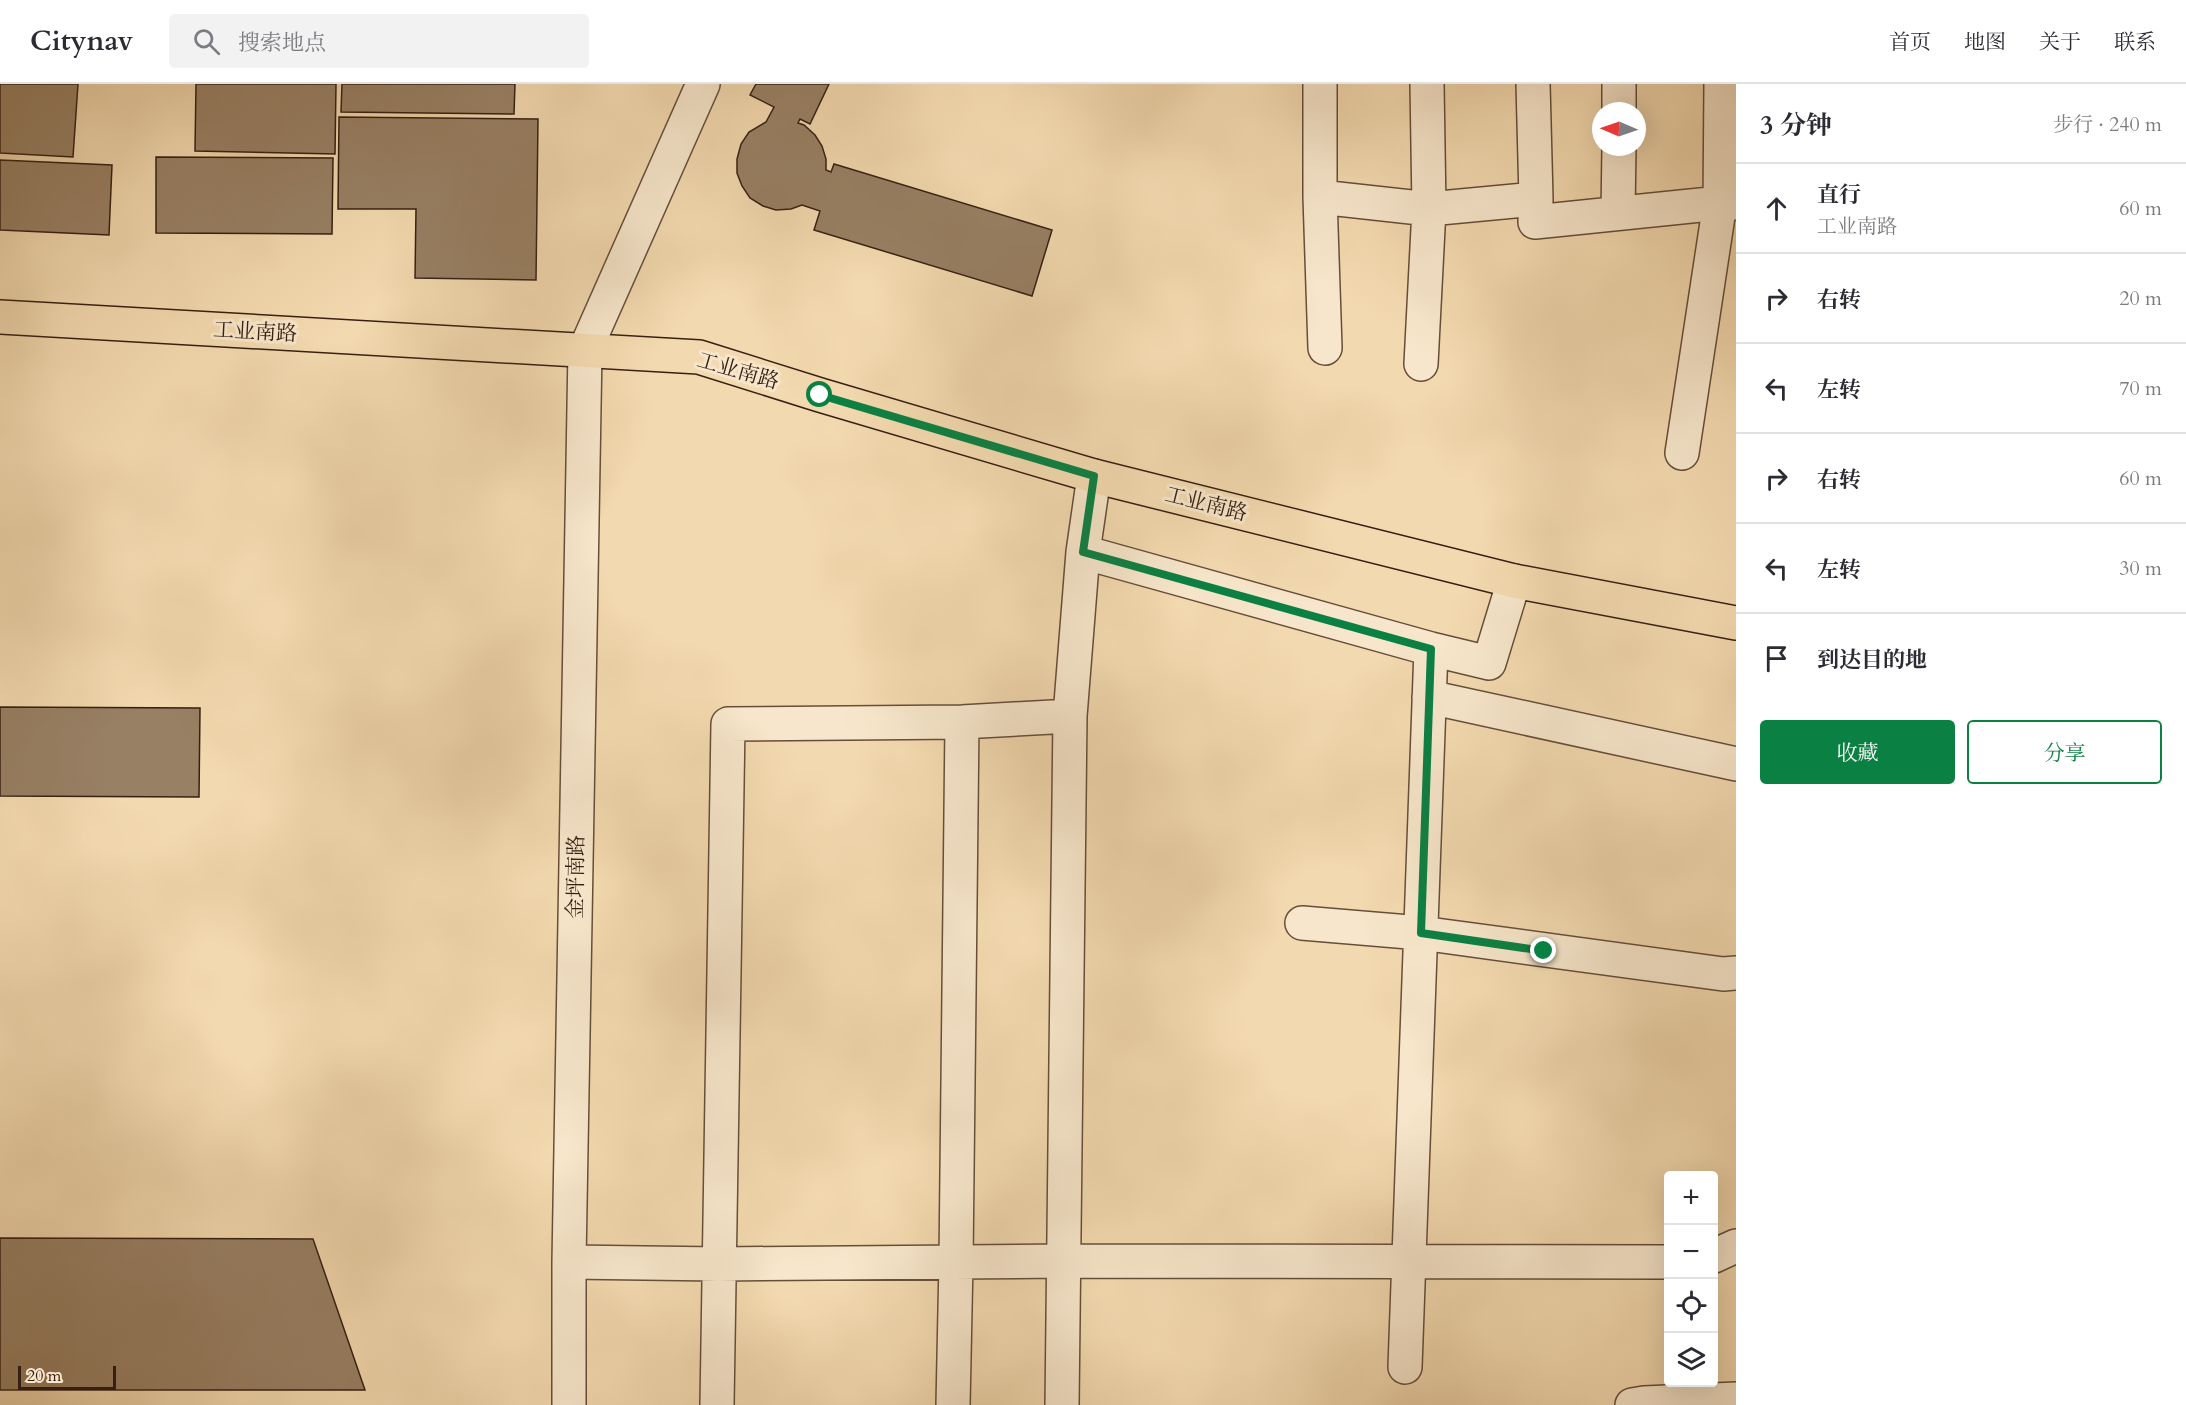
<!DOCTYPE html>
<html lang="zh">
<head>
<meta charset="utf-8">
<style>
	:root { --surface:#fff; --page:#f2f2f3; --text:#2b2b33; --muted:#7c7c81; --line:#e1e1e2; --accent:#0b8043 }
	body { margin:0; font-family:Cardo,"Noto Serif SC",serif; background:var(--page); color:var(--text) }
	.controls { position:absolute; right:18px; bottom:18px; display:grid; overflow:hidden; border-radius:6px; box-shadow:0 6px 24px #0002 }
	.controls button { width:54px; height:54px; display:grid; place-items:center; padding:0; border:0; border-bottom:2px solid var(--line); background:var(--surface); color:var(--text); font:30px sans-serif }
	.compass { position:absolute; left:1592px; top:18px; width:54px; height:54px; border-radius:50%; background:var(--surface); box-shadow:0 6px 24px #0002; rotate:272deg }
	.scale { position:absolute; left:18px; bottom:15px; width:98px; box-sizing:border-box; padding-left:6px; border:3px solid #362013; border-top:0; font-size:16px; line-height:21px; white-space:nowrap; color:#362013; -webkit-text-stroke:4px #f7e6cb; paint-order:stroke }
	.stop { position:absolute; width:18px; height:18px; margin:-14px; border:4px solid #0b8043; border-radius:50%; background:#fff }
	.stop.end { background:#0b8043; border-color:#fff; box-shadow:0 2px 6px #0008 }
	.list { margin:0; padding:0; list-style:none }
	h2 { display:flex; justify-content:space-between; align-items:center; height:78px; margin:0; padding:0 24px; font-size:26px }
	h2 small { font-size:20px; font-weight:400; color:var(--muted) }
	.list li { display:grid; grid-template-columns:39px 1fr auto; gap:18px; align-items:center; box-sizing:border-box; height:90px; padding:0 24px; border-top:2px solid var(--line) }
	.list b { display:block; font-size:22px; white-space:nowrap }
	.list p { margin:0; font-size:20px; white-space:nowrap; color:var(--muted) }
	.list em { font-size:20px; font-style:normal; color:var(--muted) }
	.actions { display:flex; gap:12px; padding:18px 24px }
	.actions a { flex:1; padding:14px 0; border:2px solid var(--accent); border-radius:6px; text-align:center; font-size:21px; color:var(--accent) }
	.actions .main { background:var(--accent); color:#fff }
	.icon { flex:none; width:33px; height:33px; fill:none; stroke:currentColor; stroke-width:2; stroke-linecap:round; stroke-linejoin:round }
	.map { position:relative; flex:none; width:1736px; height:1321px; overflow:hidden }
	header { display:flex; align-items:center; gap:36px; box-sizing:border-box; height:84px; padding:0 30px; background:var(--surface); border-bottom:2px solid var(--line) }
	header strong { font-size:28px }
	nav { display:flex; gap:33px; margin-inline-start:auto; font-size:21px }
	.search { width:420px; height:54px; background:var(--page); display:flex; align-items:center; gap:15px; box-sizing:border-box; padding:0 21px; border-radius:6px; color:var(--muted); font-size:22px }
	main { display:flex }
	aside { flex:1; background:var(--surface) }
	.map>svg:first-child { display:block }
	.building { fill:#988064; stroke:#362013; stroke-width:1.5 }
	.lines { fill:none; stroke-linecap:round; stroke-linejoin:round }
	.minor-casing { stroke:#654e3a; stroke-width:36 }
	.major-casing { stroke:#362013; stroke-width:36 }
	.minor { stroke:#f7e6cb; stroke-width:33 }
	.major { stroke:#f3d9af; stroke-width:33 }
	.route { stroke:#0b8043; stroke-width:8 }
	.labels { text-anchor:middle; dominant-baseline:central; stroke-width:6; stroke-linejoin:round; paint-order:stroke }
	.street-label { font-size:21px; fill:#362013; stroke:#f7e6cb }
</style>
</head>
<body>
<header>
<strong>Citynav</strong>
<div class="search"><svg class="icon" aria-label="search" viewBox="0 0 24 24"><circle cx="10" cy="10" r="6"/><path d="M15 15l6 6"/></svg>搜索地点</div>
<nav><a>首页</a><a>地图</a><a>关于</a><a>联系</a></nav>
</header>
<main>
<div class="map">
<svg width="1736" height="1321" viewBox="0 0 1736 1321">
	<rect width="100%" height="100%" fill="#f3d9af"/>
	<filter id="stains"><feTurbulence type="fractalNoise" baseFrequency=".00333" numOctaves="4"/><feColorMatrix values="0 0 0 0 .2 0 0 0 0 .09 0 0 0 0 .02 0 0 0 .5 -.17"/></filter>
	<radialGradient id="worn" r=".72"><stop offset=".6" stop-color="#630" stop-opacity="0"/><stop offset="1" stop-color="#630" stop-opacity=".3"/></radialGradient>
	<path class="building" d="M0,0H78L73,73L0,69Z
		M196,0H336L335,70L195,67Z
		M342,0H515L514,30L341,28Z
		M756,0H829L810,40L800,35L798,39L804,41L815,51L822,62L826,75V86L831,88L834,80L1052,146L1032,212L814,146L820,127L802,121L791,125L776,126L763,122L750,114L742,102L737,89V75L741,60L749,48L766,38L774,23L750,11Z
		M339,33L538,35L536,196L415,194L416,125H338Z
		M156,73L333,74L332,150L156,149Z
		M0,76L112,81L109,151L0,146Z
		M0,623L200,624L199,713L0,712Z
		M0,1154L313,1155L365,1306H0Z"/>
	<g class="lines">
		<g class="minor-casing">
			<path id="minor" d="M1320,0V113L1325,264
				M1533,0L1536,115
				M1619,27V0
				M1320,113L1429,125L1536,115L1535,138L1720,119H1736
				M1618,129L1619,63
				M1421,280L1429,125L1427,0
				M1682,369L1720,119L1721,0
				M1083,468L1431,565L1489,579L1514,497
				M1429,613L1736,680
				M1302,839L1421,849L1723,890L1736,889
				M1714,1172L1736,1162
				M569,1178L719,1180L1064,1177L1668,1178
				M1405,1283L1431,565
				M569,1321V1178L585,266L703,0
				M717,1321L728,640L962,638L1070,632
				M953,1321L956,1178L962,638
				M1062,1321L1070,632L1083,468L1094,392
				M1632,1321L1644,1319L1736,1315"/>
		</g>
		<g class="major-casing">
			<path id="major" d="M0,233L699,273L820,311L1094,392L1514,497L1736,539"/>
		</g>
		<use href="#minor" class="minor"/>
		<use href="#major" class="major"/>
	</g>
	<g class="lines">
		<path class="route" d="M820,311L1094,392L1083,468L1431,565L1421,849L1544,867"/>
	</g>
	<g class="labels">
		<g class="street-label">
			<text transform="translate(255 248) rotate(3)">工业南路</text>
			<text transform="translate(738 287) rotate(16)">工业南路</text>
			<text transform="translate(1206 420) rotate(14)">工业南路</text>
			<text transform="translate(576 793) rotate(-89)">金坪南路</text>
		</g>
	</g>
	<rect width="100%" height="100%" filter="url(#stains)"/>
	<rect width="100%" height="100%" fill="url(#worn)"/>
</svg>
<div class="controls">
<button>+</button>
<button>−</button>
<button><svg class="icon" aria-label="locate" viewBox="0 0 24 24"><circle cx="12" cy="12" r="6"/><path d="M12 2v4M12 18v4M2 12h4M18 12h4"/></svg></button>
<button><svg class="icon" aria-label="layers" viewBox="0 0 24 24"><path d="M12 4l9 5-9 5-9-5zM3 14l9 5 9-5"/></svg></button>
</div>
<svg class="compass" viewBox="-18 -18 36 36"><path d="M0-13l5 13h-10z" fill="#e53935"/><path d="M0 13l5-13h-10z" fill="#7c7c81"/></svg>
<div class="scale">20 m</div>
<div class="stop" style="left:820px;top:311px"></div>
<div class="stop end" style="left:1544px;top:867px"></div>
</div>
<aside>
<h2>3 分钟<small>步行 · 240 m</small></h2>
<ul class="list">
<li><svg class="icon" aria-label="ahead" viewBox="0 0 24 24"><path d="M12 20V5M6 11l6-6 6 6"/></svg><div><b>直行</b><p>工业南路</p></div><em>60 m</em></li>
<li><svg class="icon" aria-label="right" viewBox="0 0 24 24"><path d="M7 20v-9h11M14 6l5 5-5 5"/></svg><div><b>右转</b></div><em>20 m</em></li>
<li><svg class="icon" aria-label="left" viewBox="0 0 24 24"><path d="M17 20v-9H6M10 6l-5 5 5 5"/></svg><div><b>左转</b></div><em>70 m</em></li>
<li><svg class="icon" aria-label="right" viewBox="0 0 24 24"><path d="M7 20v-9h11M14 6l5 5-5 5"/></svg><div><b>右转</b></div><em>60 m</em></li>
<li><svg class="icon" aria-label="left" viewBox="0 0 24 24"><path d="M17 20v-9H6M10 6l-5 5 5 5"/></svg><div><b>左转</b></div><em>30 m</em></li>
<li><svg class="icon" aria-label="arrive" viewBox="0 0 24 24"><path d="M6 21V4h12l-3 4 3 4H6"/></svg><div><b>到达目的地</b></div></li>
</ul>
<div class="actions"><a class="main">收藏</a><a>分享</a></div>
</aside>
</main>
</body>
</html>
